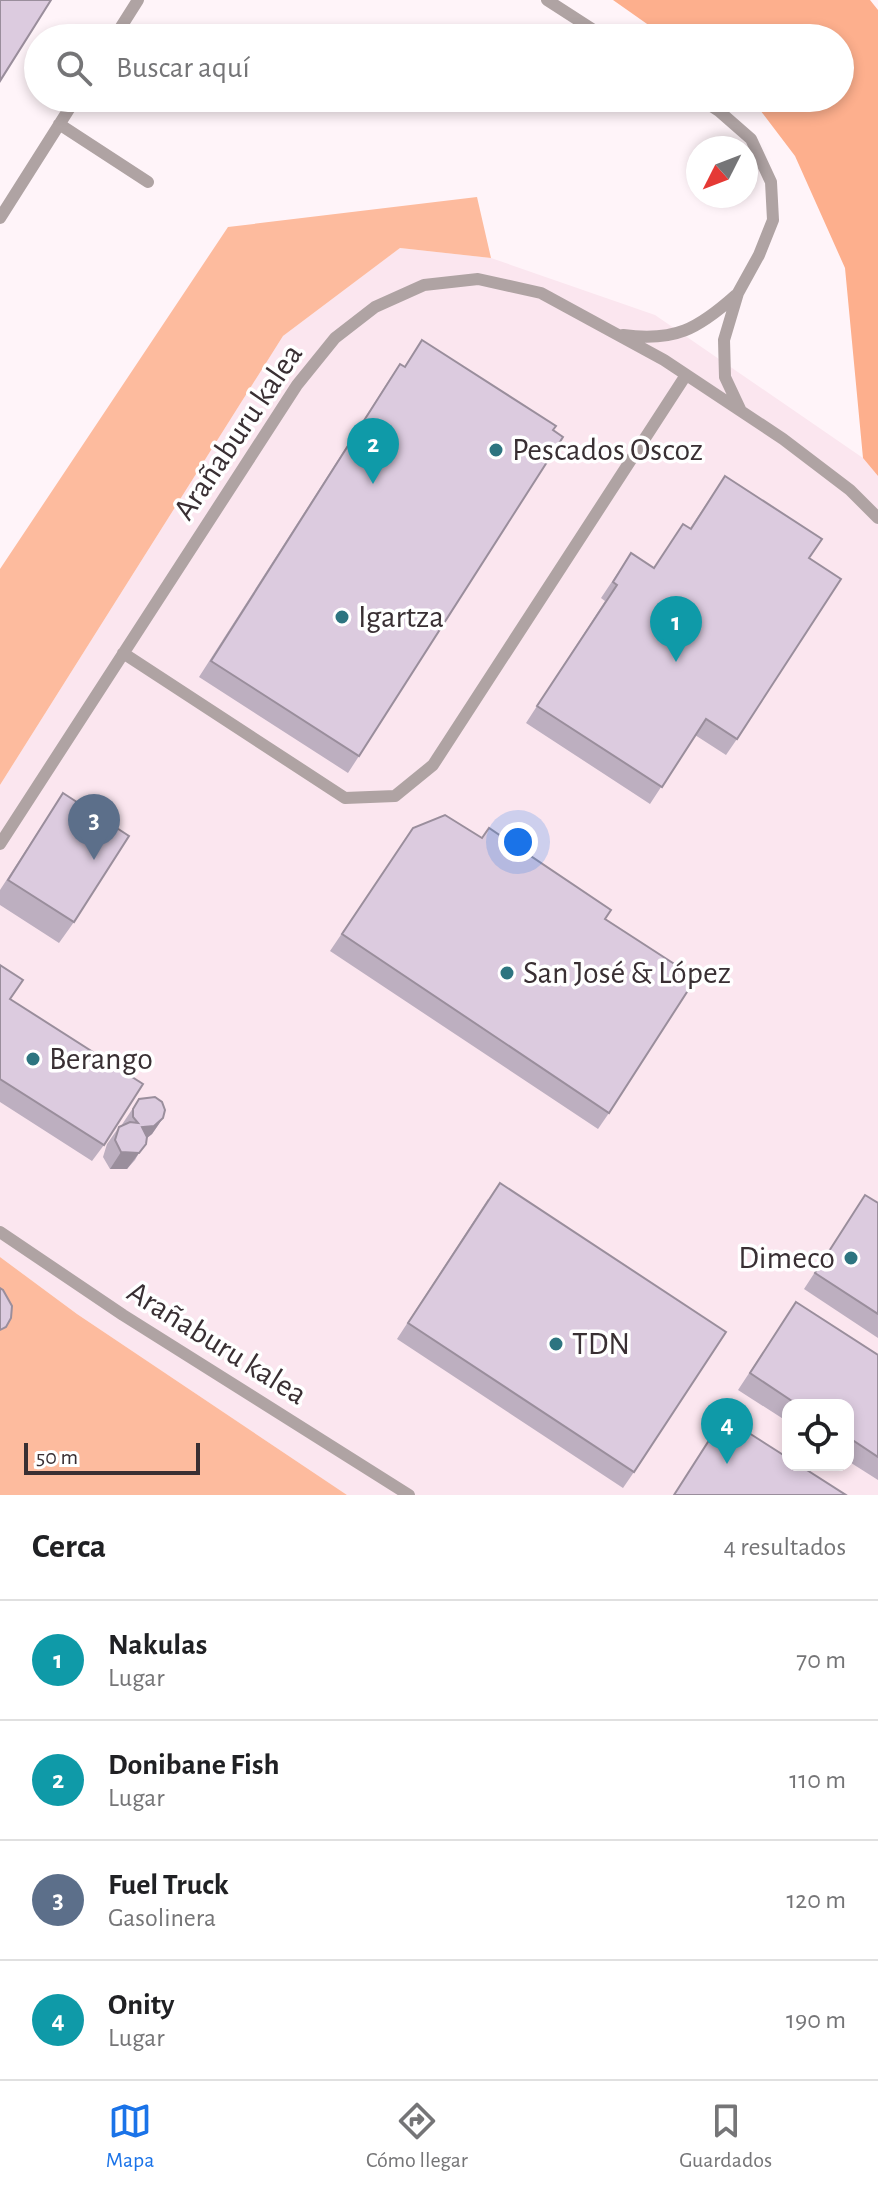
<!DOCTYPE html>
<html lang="es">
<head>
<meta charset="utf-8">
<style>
	:root { --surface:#fff; --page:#f6f6f6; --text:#202124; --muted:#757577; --line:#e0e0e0; --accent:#1a73e8 }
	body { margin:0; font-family:"Alegreya Sans",sans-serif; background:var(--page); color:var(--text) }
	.controls { position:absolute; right:24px; bottom:24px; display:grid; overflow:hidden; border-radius:16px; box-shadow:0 4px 12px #0003 }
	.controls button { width:72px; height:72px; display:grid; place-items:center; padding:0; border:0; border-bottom:2px solid var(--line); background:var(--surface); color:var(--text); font:40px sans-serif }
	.compass { position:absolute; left:686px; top:136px; width:72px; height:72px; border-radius:50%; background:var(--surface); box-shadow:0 4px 12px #0003; rotate:228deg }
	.scale { position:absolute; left:24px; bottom:20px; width:176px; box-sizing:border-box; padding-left:8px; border:4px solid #392f33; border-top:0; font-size:22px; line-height:28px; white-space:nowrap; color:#392f33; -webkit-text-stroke:6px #fff; paint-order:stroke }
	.you { position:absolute; left:518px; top:842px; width:28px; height:28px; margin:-20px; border:6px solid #fff; border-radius:50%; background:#1a73e8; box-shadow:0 0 0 12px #1a73e833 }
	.badge { display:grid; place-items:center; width:52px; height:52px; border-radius:50%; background:var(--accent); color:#fff; font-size:26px; font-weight:700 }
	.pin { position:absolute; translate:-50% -66px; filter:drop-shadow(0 2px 4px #0008) }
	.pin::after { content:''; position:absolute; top:42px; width:28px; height:24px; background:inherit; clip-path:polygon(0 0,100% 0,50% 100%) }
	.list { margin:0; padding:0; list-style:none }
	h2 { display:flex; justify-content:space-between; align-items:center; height:104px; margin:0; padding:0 32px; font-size:34px }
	h2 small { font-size:26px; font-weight:400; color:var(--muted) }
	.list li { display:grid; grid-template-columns:52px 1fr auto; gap:24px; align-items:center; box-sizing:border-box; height:120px; padding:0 32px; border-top:2px solid var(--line) }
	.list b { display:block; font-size:30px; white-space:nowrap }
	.list p { margin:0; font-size:26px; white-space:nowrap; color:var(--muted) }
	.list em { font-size:26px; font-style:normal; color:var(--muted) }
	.icon { flex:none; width:44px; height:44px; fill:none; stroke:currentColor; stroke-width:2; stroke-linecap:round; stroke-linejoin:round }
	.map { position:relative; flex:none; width:878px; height:1495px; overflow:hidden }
	.search { position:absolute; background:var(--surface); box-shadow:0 4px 12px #0003; left:24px; right:24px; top:24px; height:88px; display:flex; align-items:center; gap:20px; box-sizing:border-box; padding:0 28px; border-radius:44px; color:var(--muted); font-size:30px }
	.sheet { height:584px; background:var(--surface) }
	nav { display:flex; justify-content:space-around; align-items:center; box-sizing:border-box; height:112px; border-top:2px solid var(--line); background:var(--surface); font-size:22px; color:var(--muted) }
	nav a { display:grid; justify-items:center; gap:4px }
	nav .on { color:var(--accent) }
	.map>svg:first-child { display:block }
	.built { fill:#fbe6ef; fill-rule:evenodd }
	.green { fill:#fdbb9e }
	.forest { fill:#fdaf8d }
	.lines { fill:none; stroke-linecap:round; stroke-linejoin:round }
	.lane { stroke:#afa3a3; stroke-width:12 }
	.wall { fill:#bdafc0 }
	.shaded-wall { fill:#9a8e9c }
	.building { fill:#dccbdf; stroke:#9a8e9c; stroke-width:2 }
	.poi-dot { fill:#2d7480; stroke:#fff; stroke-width:3 }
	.labels { text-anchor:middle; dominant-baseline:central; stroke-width:7; stroke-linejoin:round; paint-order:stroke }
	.street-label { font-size:32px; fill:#392f33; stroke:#fff }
	.poi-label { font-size:32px; fill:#392f33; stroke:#fff; text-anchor:start }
</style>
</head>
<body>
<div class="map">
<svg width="878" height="1495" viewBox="0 0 878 1495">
	<rect width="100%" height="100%" fill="#fff4f9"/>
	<path class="built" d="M400,248L491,258L655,315L863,458L878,476V1495H347L77,1314L0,1257V785L283,336ZM788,1405H848V1465H788Z"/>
	<path class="green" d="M477,197L491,258L400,248L283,336L0,785V569L228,227Z
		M0,1257L77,1314L347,1495H0Z"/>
	<path class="forest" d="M613,0H870L878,10V476L863,458L845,268L795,156L751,98H840V38H667Z"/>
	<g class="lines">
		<path class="lane" d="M547,0L606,38
			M114,38L138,0
			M699,98L719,111L751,139L771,182L773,220L759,255L738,293L724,340L725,377L740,409
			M59,124L148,182
			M0,218L76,98
			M623,335C675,342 698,329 736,295
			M123,653L345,798L395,796L433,765L686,375
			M0,844L297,385L335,338L375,307L424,285L478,279L541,293L664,360L783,439L850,490L878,518
			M0,1232L123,1315L409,1495"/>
	</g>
	<path class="wall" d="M422,340L359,756L348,773L199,677L389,380L400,364L404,367Z
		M725,476L809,558L737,739L726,755L695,735L650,804L526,723L605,601L601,598L631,553L654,568L683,524L690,528Z
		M63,793L74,922L59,943L0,905V890Z
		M413,828L605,919L609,1113L598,1129L330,951Z
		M0,965L10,999L104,1145L92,1161L0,1102Z
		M139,1099L163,1118L152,1134L147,1138L135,1160L127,1169H110L103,1157L107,1144L119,1127L121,1126Z
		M865,1195L878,1203V1338L804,1289Z
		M488,1199L634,1472L623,1488L397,1339Z
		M796,1302L878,1355V1480L848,1461V1405H788V1422L738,1390Z"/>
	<path class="shaded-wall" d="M163,1118L152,1134L142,1142V1127Z
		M146,1144L127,1169H110L121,1152Z"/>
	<path class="building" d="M0,0H51L0,81Z
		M422,340L556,426L553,430L563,437L359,756L211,661L400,364L405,367Z
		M725,476L822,539L809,558L841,579L737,739L706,719L662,787L537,706L617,585L613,582L631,553L654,568L683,524L691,529Z
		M63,793L129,836L74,922L8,880Z
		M445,815L482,838L489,828L611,910L605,919L696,978L609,1113L342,934L413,828Z
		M0,965L23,980L10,999L143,1084L104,1145L0,1079Z
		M155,1097L162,1102L165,1110L163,1118L154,1126L142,1127L147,1137L146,1144L139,1153L121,1152L115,1140L119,1127L130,1122L138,1123L133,1117V1109L139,1099Z
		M500,1183L726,1332L634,1472L408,1323Z
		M865,1195L878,1203V1314L815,1273Z
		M0,1288L3,1290L12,1306L11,1318L6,1327L0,1330Z
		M796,1302L878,1355V1457L848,1437V1405H798L750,1373Z
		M724,1417L788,1458V1465H799L846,1495H674Z"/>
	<g class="poi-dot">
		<circle cx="496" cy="450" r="8"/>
		<circle cx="342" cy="617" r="8"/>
		<circle cx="507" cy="973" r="8"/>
		<circle cx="33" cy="1059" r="8"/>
		<circle cx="851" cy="1258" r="8"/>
		<circle cx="556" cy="1344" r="8"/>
	</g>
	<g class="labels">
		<g class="street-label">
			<text transform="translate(238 432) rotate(-56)">Arañaburu kalea</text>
			<text transform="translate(217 1343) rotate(32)">Arañaburu kalea</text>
		</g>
		<g class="poi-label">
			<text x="512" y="450">Pescados Oscoz</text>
			<text x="358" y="617">Igartza</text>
			<text x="523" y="973">San José &amp; López</text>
			<text x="49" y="1059">Berango</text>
			<text x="835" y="1258" text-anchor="end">Dimeco</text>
			<text x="572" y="1344">TDN</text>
		</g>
	</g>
</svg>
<div class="controls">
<button><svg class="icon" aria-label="locate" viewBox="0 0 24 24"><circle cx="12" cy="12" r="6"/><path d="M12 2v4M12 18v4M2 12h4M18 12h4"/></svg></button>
</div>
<svg class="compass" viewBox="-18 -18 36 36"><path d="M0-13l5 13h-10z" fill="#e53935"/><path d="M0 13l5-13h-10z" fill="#757577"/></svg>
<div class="scale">50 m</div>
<div class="you"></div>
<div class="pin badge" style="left:676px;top:662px;background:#0f9aa8">1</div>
<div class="pin badge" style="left:373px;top:484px;background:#0f9aa8">2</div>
<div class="pin badge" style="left:94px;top:860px;background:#5c6f8a">3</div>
<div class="pin badge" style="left:727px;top:1464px;background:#0f9aa8">4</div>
<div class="search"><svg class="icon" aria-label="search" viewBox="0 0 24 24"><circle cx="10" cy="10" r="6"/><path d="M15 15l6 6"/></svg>Buscar aquí</div>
</div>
<section class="sheet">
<h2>Cerca<small>4 resultados</small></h2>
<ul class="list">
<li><span class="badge" style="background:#0f9aa8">1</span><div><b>Nakulas</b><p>Lugar</p></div><em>70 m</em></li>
<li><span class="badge" style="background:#0f9aa8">2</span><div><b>Donibane Fish</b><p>Lugar</p></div><em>110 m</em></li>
<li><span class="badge" style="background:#5c6f8a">3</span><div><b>Fuel Truck</b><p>Gasolinera</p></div><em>120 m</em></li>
<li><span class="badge" style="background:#0f9aa8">4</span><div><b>Onity</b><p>Lugar</p></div><em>190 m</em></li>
</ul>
</section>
<nav>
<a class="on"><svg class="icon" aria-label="map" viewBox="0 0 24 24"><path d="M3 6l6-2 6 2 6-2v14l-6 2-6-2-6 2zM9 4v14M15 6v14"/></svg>Mapa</a>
<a><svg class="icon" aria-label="directions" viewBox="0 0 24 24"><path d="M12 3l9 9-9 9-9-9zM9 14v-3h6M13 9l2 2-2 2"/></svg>Cómo llegar</a>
<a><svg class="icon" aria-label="saved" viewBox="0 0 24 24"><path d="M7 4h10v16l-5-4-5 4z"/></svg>Guardados</a>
</nav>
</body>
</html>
